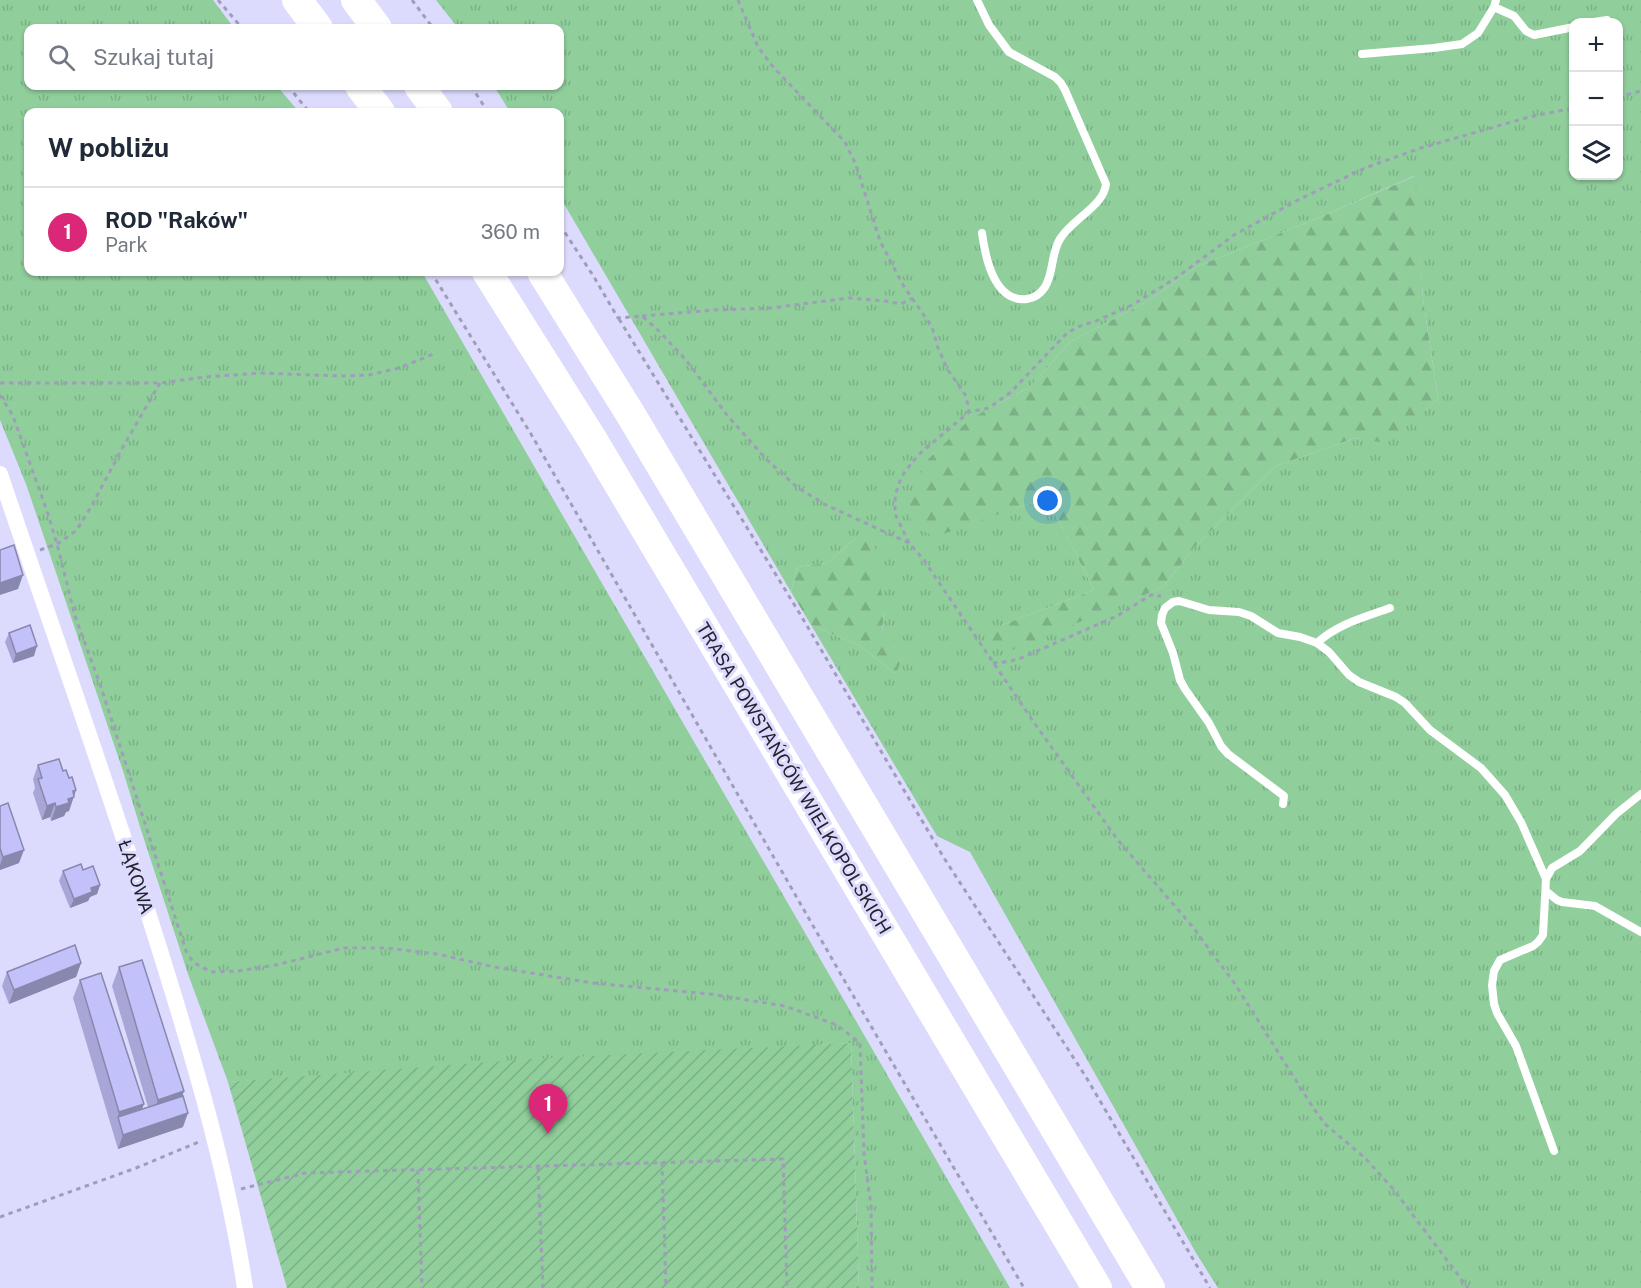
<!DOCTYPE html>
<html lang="pl">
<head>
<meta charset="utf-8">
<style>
	:root { --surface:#fff; --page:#f6f6f7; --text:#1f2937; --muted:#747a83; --line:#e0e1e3; --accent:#db2777 }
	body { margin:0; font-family:"Public Sans",sans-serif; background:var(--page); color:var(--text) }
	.controls { position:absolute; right:18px; top:18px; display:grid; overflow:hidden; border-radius:12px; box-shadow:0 2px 4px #0004 }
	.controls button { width:54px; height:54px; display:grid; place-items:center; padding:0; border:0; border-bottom:2px solid var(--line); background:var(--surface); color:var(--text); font:30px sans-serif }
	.you { position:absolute; left:1048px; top:501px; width:21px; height:21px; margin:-15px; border:4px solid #fff; border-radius:50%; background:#1a73e8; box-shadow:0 0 0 9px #1a73e833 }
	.badge { display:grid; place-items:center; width:39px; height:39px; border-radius:50%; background:var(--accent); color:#fff; font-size:20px; font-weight:700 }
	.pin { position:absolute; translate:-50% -50px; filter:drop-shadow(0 2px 3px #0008) }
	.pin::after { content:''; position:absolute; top:32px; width:21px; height:18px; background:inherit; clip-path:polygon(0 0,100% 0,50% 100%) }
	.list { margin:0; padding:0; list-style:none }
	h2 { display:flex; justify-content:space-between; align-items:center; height:78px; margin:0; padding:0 24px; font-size:26px }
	h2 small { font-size:20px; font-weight:400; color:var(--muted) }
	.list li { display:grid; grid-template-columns:39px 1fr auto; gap:18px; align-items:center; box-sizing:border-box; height:90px; padding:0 24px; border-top:2px solid var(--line) }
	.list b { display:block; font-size:22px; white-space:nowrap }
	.list p { margin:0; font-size:20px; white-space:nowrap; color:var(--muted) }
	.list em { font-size:20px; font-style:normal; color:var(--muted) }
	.icon { flex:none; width:33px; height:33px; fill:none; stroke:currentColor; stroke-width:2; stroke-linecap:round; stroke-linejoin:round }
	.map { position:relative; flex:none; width:1641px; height:1288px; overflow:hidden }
	.search { position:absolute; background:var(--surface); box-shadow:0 2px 4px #0004; left:24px; top:24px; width:540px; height:66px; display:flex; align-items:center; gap:15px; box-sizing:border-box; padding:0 21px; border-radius:12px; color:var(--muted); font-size:22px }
	.panel { position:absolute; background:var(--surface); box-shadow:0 2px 4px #0004; left:24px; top:108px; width:540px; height:168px; border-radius:12px }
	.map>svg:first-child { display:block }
	.grass { fill:url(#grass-tufts); fill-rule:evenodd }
	.forest { fill:url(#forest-firs) }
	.garden { fill:url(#garden-furrows) }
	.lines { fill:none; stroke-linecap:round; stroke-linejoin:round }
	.path { stroke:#9f9eb9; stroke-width:3; stroke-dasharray:4.5 4.5; stroke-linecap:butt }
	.lane { stroke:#fff; stroke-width:8 }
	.street { stroke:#fff; stroke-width:16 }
	.highway { stroke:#fff; stroke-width:30 }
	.wall { fill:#a8a6d6 }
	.shaded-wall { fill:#8887ae }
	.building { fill:#c3c1f9; stroke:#8887ae; stroke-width:1.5 }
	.labels { text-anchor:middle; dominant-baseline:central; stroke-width:6; stroke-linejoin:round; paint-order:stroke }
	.street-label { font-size:18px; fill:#23222f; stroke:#dcdbfd }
</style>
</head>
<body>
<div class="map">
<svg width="1641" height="1288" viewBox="0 0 1641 1288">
	<defs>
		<pattern id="grass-tufts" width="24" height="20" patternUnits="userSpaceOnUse" patternTransform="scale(1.5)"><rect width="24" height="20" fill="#90ce9c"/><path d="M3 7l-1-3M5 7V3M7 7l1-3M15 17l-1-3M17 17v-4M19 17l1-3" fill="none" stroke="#7cb187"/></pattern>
		<pattern id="forest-firs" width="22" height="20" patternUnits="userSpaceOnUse" patternTransform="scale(1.5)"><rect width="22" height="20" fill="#90ce9c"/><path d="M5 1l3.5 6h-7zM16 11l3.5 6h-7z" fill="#7cb187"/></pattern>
		<pattern id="garden-furrows" width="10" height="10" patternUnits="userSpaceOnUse" patternTransform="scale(1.5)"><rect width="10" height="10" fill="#90ce9c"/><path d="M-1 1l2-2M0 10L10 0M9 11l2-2" fill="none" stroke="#7cb187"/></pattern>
	</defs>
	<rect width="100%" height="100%" fill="#dcdbfd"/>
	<path class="grass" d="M0,0H213L234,28H28V86H277L299,112H28V272H422C617,611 815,948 1010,1288H859L851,1043L228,1082L188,974L141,830L124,774L46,543L26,484L0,420Z
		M436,0H1641V1288H1218L1196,1253L970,852L937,836L811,625L860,646L896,674L882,632L884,611L856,538L827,563L797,567L791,592L560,197V112H510L494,86H560V28H458ZM1574,22H1618V176H1574ZM1414,176L1423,298L1438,399L1386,442L1355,438L1276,466L1193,549L1163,587L1005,652L1002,625L1094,590L1048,499L1015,508L929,458L968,422L989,408L1029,388L1070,342L1148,301L1196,267L1318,218Z"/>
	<path class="forest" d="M1415,176L1423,298L1438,399L1386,443L1355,438L1276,466L1193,549L1163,587L1005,653L990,638L1002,625L1094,590L1048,499L1015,508L935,537L913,526L906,502L929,458L968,421L989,408L1029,388L1070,342L1148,301L1196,267L1318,218Z
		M856,538L874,540L884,611L882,632L906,648L896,674L860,646L811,625L791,592L797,567L827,563Z"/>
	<path class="garden" d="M851,1043L859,1288H287L228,1082L530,1059Z"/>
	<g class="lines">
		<path class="path" d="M218,0L242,28
			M412,0L433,28
			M738,0L758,47L774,68L845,142L856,165L880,241L903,285L932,327L938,348L948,370L966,396L969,412
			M288,86L309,112
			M471,86L488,112
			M1618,97L1641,91
			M560,225L594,277L618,318L642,316L659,331L686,360L727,415L767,460L797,487L824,504L909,543L923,559L1035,724L1117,839L1192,926L1235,984L1314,1109L1325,1124L1366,1159L1394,1190L1468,1288
			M431,272L531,434L847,985L1024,1288
			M642,316L714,310L771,308L849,298L885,301L901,304L913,298
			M619,319L800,614L944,858L1086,1077L1210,1288
			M0,383H160L205,377L261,373L342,376L369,375L399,368L436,353
			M0,395L13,416L48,514L57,544L75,616L101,687L186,951L193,962L211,972L238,971L276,965L344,948H386L437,954L494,967L593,983L710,994L785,1006L837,1025L860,1043L864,1154L871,1206L872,1288
			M909,543L895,514V499L898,485L904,473L918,455L969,412L989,408L1011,392L1067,333L1080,326L1096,321L1132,305L1176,278L1234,235L1298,200L1365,168L1421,148L1529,117L1574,108
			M40,550L57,544L76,531L91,507L124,445L160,383
			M993,663L1004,662L1019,659L1117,616L1151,595L1161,596
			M662,1162L666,1288
			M538,1167L543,1288
			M418,1170L422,1288
			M241,1189L305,1173L783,1159L787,1288
			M0,1217L136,1168L201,1141"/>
		<path class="lane" d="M977,0L989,25L1009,52L1055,77L1061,83L1065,90L1106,184C1104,206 1072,219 1060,239C1051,253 1054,272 1045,287C1041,293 1034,298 1027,299C994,303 985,256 982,233
			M1494,7L1514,16L1526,31L1534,35L1574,27
			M1593,22L1607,20
			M1362,54L1434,48L1462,44L1478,33L1494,7L1496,0
			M1317,643C1337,624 1365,617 1390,608
			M1283,804L1284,796L1228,754L1221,746L1209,723L1185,689L1180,680L1173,653L1161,623L1162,615L1165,608L1173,602L1179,601L1186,603L1209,610L1239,612L1251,616L1278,633L1300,637L1317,643L1329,652L1349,675L1359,682L1396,697L1405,703L1430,730L1481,768L1505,795L1521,822L1546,879
			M1546,891L1557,900L1562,902L1595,906L1641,932
			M1554,1151L1516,1046L1497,1013L1494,1004L1492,985L1494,971L1500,960L1533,946L1538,942L1543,935L1546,879L1552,868L1580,851L1616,814L1641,794"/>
		<path class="street" d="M0,474C52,629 107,782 156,938C192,1053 227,1168 245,1288"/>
		<path class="highway" d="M297,0L318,28
			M356,0L377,28
			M360,86L380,112
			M419,86L438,112
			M487,272L592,439L1097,1288
			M542,272L631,415L1150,1288"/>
	</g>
	<path class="wall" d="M9,633L34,656L13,663L5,642Z
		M38,765L63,771L69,778L76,790L69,811L66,812L64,816L51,821L50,817L42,820L33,793L35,788L33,779Z
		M0,806L19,863L0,870Z
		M83,870L100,885L97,894L90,897L88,901L70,908L59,881L63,871Z
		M81,963L76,977L9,1004L2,986L7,972Z
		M119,967L183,1096V1127L118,1149L73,998L80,980L142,1109L148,1107L112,986Z"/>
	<path class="shaded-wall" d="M23,575L18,589L0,595V583Z
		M37,646L34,656L13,663L16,654Z
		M76,790L69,811L66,812L64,816L51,821L56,807L68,799L73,791Z
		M55,803L50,817L42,820L47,806Z
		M24,850L19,863L0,870V865L3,857Z
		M100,885L97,894L90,897L88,901L70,908L74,899L91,888Z
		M81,963L76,977L9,1004L14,990Z
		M184,1091L178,1110L151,1118L158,1100Z
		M144,1104L137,1123L118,1117L119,1112Z
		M188,1113L183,1127L118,1149L123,1135Z"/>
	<path class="building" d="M14,545L23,575L0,583V550Z
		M30,625L37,646L16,654L9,633Z
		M59,759L63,771L66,770L69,778L72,777L76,790L73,791L74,797L68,799L69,803L56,807L55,803L47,806L38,779L42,778L38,765Z
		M8,803L24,850L3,857L0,848V806Z
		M81,864L83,870L93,866L100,885L91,888L92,892L74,899L63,871Z
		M75,945L81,963L14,990L7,972Z
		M142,960L184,1091L158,1100L119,967Z
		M101,973L144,1104L119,1112L80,980Z
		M183,1096L188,1113L123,1135L118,1117Z"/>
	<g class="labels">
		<g class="street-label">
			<text transform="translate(794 778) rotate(59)">TRASA POWSTAŃCÓW WIELKOPOLSKICH</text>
			<text transform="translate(136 877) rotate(72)">ŁĄKOWA</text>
		</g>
	</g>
</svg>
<div class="controls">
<button>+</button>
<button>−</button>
<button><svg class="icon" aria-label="layers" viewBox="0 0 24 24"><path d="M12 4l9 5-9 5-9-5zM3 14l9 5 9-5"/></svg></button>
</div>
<div class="you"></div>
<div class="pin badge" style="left:548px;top:1134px">1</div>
<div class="search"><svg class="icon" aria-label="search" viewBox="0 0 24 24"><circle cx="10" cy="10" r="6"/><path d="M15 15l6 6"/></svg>Szukaj tutaj</div>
<section class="panel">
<h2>W pobliżu<small></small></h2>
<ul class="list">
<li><span class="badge">1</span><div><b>ROD &quot;Raków&quot;</b><p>Park</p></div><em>360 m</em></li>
</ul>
</section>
</div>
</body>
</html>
